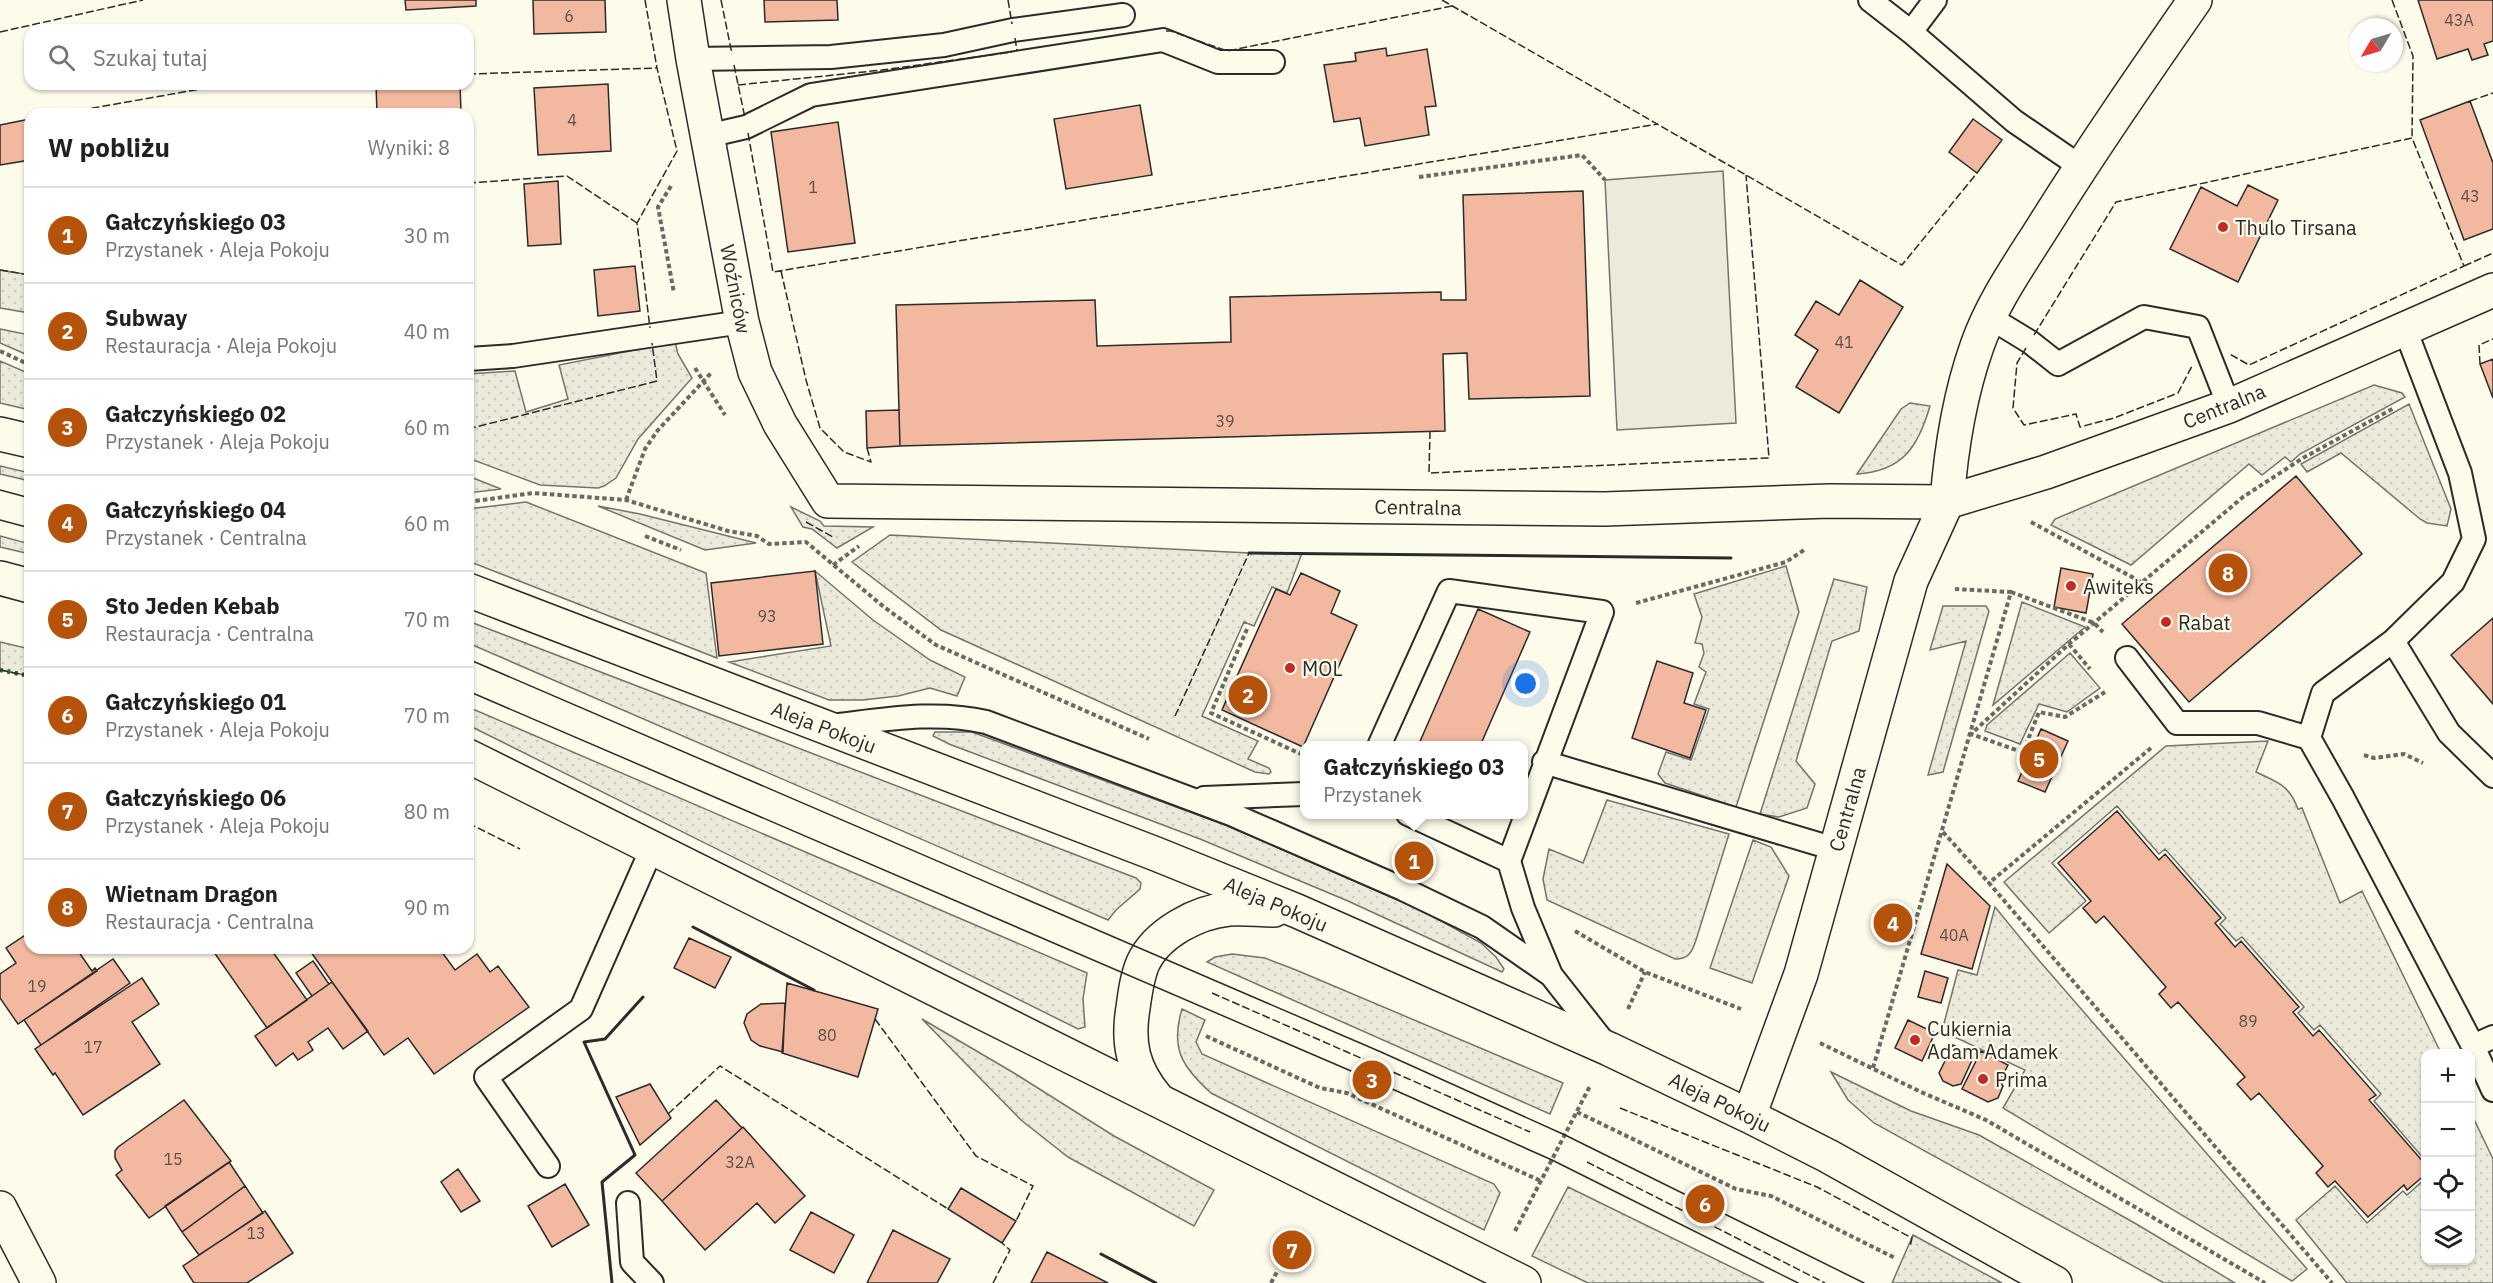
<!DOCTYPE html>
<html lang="pl">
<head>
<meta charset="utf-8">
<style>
	:root { --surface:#fff; --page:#f6f6f6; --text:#202124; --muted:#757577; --line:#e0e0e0; --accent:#b45309 }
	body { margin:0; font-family:"IBM Plex Sans",sans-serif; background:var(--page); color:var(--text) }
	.controls { position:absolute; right:18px; bottom:18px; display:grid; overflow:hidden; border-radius:12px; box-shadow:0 2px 4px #0004 }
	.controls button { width:54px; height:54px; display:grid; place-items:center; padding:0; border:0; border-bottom:2px solid var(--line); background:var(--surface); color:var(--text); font:30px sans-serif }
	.compass { position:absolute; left:2349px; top:18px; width:54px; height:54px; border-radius:50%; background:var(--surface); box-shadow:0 2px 4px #0004; rotate:232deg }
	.you { position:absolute; left:1526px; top:684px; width:21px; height:21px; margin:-15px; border:4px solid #fff; border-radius:50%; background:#1a73e8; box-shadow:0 0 0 9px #1a73e833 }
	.badge { display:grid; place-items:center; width:39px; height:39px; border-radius:50%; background:var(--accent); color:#fff; font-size:20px; font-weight:700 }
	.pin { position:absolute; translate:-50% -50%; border:3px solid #fff; box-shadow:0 2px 6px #0006 }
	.popup { position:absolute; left:1300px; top:741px; width:228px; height:78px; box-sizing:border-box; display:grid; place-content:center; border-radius:12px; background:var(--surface); filter:drop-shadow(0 2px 4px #0005); font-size:20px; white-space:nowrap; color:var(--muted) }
	.popup b { font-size:22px; color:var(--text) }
	.popup::after { content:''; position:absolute; left:50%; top:100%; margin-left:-12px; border:12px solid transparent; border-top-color:var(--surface) }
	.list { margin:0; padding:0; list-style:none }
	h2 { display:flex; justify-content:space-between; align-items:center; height:78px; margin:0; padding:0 24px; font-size:26px }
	h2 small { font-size:20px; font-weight:400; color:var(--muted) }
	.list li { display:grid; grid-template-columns:39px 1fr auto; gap:18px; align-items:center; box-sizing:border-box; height:96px; padding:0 24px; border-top:2px solid var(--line) }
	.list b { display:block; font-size:22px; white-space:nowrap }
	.list p { margin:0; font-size:20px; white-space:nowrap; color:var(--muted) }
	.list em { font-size:20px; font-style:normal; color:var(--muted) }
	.icon { flex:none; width:33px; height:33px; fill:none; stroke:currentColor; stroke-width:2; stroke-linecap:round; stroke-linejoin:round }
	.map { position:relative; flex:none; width:2493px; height:1283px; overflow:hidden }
	.search { position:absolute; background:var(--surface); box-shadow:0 2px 4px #0004; left:24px; top:24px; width:450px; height:66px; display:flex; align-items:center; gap:15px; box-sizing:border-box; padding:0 21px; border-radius:18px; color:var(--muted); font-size:22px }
	.panel { position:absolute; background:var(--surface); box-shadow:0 2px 4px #0004; left:24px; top:108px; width:450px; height:846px; border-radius:18px }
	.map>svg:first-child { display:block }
	.grass { fill:url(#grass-dots); stroke:#74746e; stroke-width:1.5 }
	.pitch { fill:#ecebdb; stroke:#74746e; stroke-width:1.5 }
	.building { fill:#f2b8a0; stroke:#2b2b2b; stroke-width:1.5 }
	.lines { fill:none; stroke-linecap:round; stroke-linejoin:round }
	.lane-casing { stroke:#2b2b2b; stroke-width:26 }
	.street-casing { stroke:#2b2b2b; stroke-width:36 }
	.secondary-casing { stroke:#2b2b2b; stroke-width:36 }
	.path { stroke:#6a6964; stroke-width:4; stroke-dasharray:4.5 3; stroke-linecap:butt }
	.lane { stroke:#fdfbea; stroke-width:22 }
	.street { stroke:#fdfbea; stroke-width:33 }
	.secondary { stroke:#fdfbea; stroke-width:33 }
	.tram { stroke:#2b2b2b; stroke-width:1.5 }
	.hedge { stroke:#34623c; stroke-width:4.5; stroke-dasharray:3 4.5; stroke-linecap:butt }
	.fence { stroke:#2b2b2b; stroke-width:1.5; stroke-dasharray:8 3; stroke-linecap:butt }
	.wall { stroke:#2b2b2b; stroke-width:3 }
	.poi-dot { fill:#c62828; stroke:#fdfbea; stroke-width:2 }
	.labels { text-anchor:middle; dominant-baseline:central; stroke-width:4.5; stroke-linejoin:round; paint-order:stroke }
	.number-label { font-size:16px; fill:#5d4e48 }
	.poi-label { font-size:20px; fill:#2b2b2b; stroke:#fdfbea; text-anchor:start }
	.street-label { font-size:20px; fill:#2b2b2b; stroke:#fdfbea }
</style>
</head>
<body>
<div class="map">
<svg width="2493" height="1283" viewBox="0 0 2493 1283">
	<defs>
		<pattern id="grass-dots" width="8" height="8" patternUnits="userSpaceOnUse" patternTransform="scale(1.5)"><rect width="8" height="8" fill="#ecebdb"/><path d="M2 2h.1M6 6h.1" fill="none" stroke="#cbcabc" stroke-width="1.8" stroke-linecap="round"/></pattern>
	</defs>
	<rect width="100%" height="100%" fill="#fdfbea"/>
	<path class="grass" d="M0,270L30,275V313L0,308Z
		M0,329L30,335V356L0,343Z
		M675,342L678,354L692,378L638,439L616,478L604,486L598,488L540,485L468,458V374L515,371L526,412L568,399L559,365Z
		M0,361L30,374V410L0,403Z
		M2374,385L2402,393L2405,397L2300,454L2291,462L2285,457L2262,475L2249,464L2131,565L2051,525L2055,519Z
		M1910,403L1930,406C1918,447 1903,471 1857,474L1901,409Z
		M2409,404L2451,509L2447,526L2427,523L2420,519L2341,453L2307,472L2301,464Z
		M0,466L30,473V481L0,474Z
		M468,476L501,489L468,493Z
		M526,502L706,573L717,658L468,561V509Z
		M598,506L640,514L756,543L705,550Z
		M791,507L820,521L824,526L873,527L837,548L812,529L803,527Z
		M890,535L1249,553H1302L1287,593L1272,587L1254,626L1244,622L1202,716L1258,741L1248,759L1269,768L1271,772L1269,774L1255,772L941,630L852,562Z
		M0,536L30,544V554L0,547Z
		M1786,566L1799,612L1736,807L1665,783L1658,774L1666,752L1691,760L1709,709L1694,704L1706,672L1699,667L1704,653L1702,644L1695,643L1702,617L1694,594Z
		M815,571L873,620L930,660L965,677L957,696L930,688L898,696L863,700H829L729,662L831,646Z
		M1834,579L1867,587L1859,631L1832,641L1796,761L1815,784L1807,808L1779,817L1760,814Z
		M2022,602L2085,627L1993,705Z
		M1943,606H1986L1989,611L1943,772L1928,775L1966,641L1930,650Z
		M468,621L1136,878L1141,883L1140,889L1116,910L1108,920L468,643Z
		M0,642L30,649V676L0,670Z
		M2070,653L2100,688L2067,712L2039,704L2020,744L1985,731L1987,725Z
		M468,707L1087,973L1083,999L1085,1027L1078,1029L468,725Z
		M935,732H972L1225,825L1423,911L1481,943L1496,957L1504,969L1502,972L1348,901L1200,839L949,744L933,736Z
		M2268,741L2256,772C2279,783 2289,785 2298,809L2302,808L2340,903L2362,891L2441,1053L2426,1054L2425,1160L2374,1101L2381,1094L2320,1025L2314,1030L2298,1013L2304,1007L2242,937L2236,941L2220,924L2226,918L2165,849L2159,854L2117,806L2052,863L2086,901L2049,933L2004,882L2166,746Z
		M1607,800L1729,834L1696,940C1692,952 1689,959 1675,959L1547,900L1543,879L1549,849L1583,863Z
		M1753,840L1771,847L1789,876L1752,983L1710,968Z
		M1995,907L2036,957L2307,1269L2292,1281L2003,1108L2025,1070L1942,1031L1958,970L1977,975Z
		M1232,954L1265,958L1296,970L1563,1083L1550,1114L1207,962L1215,957Z
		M1182,1009L1205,1020L1196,1042L1202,1054L1494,1184L1500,1193L1484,1230L1211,1093C1182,1067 1170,1048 1182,1009Z
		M922,1019L1014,1073L1114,1136L1214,1190L1194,1226L1068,1157L1021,1120Z
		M1831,1072L1911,1111L1979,1135L2138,1225L2235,1283H2164L1874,1123L1848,1100Z
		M2471,1113L2493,1159V1283H2347L2296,1220L2335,1186L2367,1223L2403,1191L2407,1195L2425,1179L2426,1260H2470Z
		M1568,1187L1764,1283H1588L1532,1256Z
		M1913,1235L2002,1283H1892Z"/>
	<path class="pitch" d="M1723,171L1736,423L1617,430L1605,180Z"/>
	<path class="building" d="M405,0H476V6L406,10Z
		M533,0H605L606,32L534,34Z
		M764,0H837L838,20L765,22Z
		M2418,0H2493V41L2484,44L2488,55L2472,60L2468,49L2437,59Z
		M1386,48L1387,56L1427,49L1436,106L1425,107L1429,135L1365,146L1360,118L1334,122L1324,65L1356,61L1355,53Z
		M376,84H460L461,112L377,114Z
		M608,84L611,151L538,155L534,88Z
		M2470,101L2493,163V229L2464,240L2420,120Z
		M1140,105L1152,175L1066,189L1054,119Z
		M30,119V160L0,165V125Z
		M1973,119L2002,140L1977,173L1949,152Z
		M838,122L855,243L788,252L771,132Z
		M558,181L561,244L528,246L524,184Z
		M2248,185L2278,200L2238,282L2170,249L2201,187L2237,206Z
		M1583,191L1590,396L1469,399L1467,353L1443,354L1445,431L900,446L896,305L1095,300L1097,346L1231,342L1230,297L1441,292V300H1466L1463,195Z
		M635,266L640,311L598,316L594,270Z
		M1860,280L1903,307L1839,413L1796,387L1818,350L1795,335L1816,301L1839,315Z
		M2493,359V398L2480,364Z
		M899,410L900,446L867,448L866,411Z
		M2296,476L2362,554L2189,702L2122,624Z
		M2061,568L2093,574L2086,613L2054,607Z
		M815,571L823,644L719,656L711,583Z
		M1301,573L1340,591L1331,613L1357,625L1303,747L1222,710L1276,589L1290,595Z
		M1478,609L1530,632L1480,746H1418Z
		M2493,618V704L2451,655Z
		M1657,661L1693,673L1684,703L1706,710L1690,758L1632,738Z
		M2041,729L2068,741L2045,792L2018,781Z
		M2117,811L2159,860L2165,854L2221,918L2215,923L2235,947L2241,941L2299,1007L2293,1012L2313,1036L2319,1030L2376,1095L2369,1100L2426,1165V1174L2407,1190L2404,1185L2368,1217L2335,1181L2328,1187L2316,1173L2323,1166L2259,1093L2251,1100L2237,1084L2245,1077L2178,1002L2171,1008L2159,994L2166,987L2104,916L2096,923L2083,908L2091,901L2058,863Z
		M1947,864L1990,906L1972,969L1921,954Z
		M30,932V948H76L92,971L95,968L97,971L18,1024L0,998V974L16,963L6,948Z
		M689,938L731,957L715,988L674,968Z
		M211,948H270L307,1000L267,1028Z
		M308,948H439L455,970L477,954L490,972L498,966L529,1007L434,1074L408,1038L384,1055Z
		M113,959L130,983L41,1045L24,1020Z
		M313,961L329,984L312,996L296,973Z
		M1925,971L1948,978L1941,1003L1918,997Z
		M142,978L159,1004L132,1022L160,1064L83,1115L55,1073L53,1075L35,1049Z
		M332,982L368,1031L343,1049L328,1028L308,1042L313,1050L298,1060L293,1053L276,1066L255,1036Z
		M787,983L878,1009L858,1077L782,1053Z
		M785,1003L783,1052L760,1046L751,1040L744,1023L747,1014L761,1004Z
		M1908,1020L1935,1033L1922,1061L1895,1048Z
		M1953,1045L1974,1056L1961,1084L1953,1086L1943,1081L1939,1073Z
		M1981,1051L2008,1065L2000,1081L2003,1086L1998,1098L1988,1102L1962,1089Z
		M650,1084L671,1118L640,1145L616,1097Z
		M184,1100L231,1161L149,1218L116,1175L122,1170L115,1158V1151L118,1147Z
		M716,1100L742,1128L662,1201L636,1173Z
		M743,1127L805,1196L775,1223L757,1203L705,1250L662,1201Z
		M229,1162L245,1186L182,1232L165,1206Z
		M458,1169L480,1201L461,1212L441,1182Z
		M565,1184L589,1225L552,1247L528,1206Z
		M245,1186L263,1213L199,1255L182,1232Z
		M961,1188L1016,1221L1002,1243L948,1209Z
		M265,1211L293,1253L247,1283H194L183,1266Z
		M811,1212L854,1235L834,1273L790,1250Z
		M893,1230L950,1259L937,1283H867Z
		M1047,1252L1108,1283H1031Z"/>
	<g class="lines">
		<g class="lane-casing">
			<path id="lane" d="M1870,0L1911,32L2014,121L2081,167
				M1911,32L1935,0
				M693,59L831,57L944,45L1013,30L1123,15
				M707,136L746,127L811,95L1163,40L1218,62H1273
				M1989,317L2030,342L2058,364L2144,317L2198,327L2229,406
				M2405,329L2460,473L2474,539L2453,582L2393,641L2449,733L2493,776
				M468,359L513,356L742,322
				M2127,658L2177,723H2258L2309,738L2343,798L2473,1046L2493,1037
				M831,726C883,720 934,710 986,722L1231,814L1403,889L1482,927L1551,975L1606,1045
				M2309,738L2323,693L2393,641
				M1379,746L1449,591L1602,612L1509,861
				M1544,762L1835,849
				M1204,798L1304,794
				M1408,814L1509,861L1523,908L1551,975
				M2473,1046L2493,1090
				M548,1166L486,1077L581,1009L653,846
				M628,1203L632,1262L652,1283"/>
		</g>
		<g class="street-casing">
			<path id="street" d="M684,0L693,59L742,322L755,372L780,424L828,501L1605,509L1829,501L1947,502C1951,449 1959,397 1977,346C1992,303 2019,265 2043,227C2091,150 2143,75 2195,0
				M0,1208L39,1283"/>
		</g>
		<g class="secondary-casing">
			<path id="secondary" d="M0,434L30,441
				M0,578L30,586
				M468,590L1156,854L1297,911L1609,1049L1749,1116L1828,1156L2055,1283
				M468,756L1524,1283
				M1156,1097C1133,1069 1127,1044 1133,1008C1135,993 1137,977 1143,963C1157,933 1197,912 1229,909C1244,908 1260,910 1274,910
				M1749,1116L1801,974L1911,581L1947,502L2046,472L2229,406L2493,290"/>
		</g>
		<path class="path" d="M1419,177L1582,155L1605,180
			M671,186L658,207L674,293
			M0,351L30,365
			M695,368L725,415
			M626,500L645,449L658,430L711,373
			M468,502L533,493L626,500L728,531L757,536L769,544L806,542L884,607L936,645L1149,739
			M2031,522L2143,583
			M645,536L681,550
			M833,565L859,546
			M2011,592L2094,623L2103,632
			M1636,603L1786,562L1804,550
			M1247,629L1211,713L1301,754
			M2069,644L2090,669
			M2151,748L1989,883L2332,1283
			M2023,752L2039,712L2065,717L2105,692
			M2030,755L1971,734L2069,644L2243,497L2303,458L2394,408
			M2364,755L2374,758L2404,754L2423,763
			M1943,832L1989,883
			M1575,931L1645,972L1741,1009
			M1628,1009L1645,972
			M1206,1036L1320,1088L1347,1093L1541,1181
			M1820,1043L1921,1092L1986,1120L2265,1283
			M1873,1068L2011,592L1955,589
			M1577,1112L1736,1189L1771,1196L1895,1258
			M1515,1231L1590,1086
			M1271,1283L1278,1270"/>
		<use href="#lane" class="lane"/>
		<use href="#street" class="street"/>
		<use href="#secondary" class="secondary"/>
		<path class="tram" d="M0,490L30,498
			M0,520L30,528
			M468,659L1381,1052L1565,1135L1864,1283
			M468,691L1372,1080L1552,1160L1798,1283"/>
		<path class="hedge" d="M0,670L30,676"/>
		<path class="fence" d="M645,0L657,68L677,151L637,223L650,328
			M721,0L732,54
			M1008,0L1012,24
			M1442,0L1902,265L1977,173
			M2392,0L2413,56L2412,138
			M1166,31H1171L1227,51L1452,6
			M0,32L143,0
			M1015,38L1017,51
			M734,65L745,118
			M468,74L657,68
			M738,85L882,70L1012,52
			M2470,101L2493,93
			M59,114L229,84
			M748,133L773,272L1658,124
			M468,183L567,176L637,223
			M2464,266L2493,253
			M0,270L30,275
			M781,271L806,380L820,428L844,452L871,462L867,448
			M2034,335L2116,202L2412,138L2464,266L2249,365L2228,353
			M2026,348L2017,363L2013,408L2024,425L2076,414L2080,427L2114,418L2178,393L2192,366
			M2480,364L2479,345L2493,339
			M468,429L657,381L652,343
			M1430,431L1429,473L1769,458L1746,175
			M806,522L833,537
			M0,670L30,676
			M1175,716L1249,553
			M468,823L520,849
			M1212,993L1530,1132
			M875,1019L976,1156L1033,1186L1016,1221
			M1620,1108L1817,1187L1912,1238L1910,1247
			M668,1114L720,1066L948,1209
			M1587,1162L1825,1283
			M993,1283L1010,1250L1002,1243"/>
		<path class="wall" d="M1249,553L1731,558
			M693,927L814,990
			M1101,1254L1156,1283
			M612,1283L602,1182L635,1155L584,1042L605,1039L643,997"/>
	</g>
	<g class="poi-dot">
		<circle cx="2223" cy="227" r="6"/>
		<circle cx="2071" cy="586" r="6"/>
		<circle cx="2166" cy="622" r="6"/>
		<circle cx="1290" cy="668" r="6"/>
		<circle cx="1915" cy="1040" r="6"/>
		<circle cx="1983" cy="1079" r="6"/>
	</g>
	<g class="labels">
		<g class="number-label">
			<text x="569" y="16">6</text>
			<text x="2459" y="20">43A</text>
			<text x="572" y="120">4</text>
			<text x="813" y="187">1</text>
			<text x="2470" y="196">43</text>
			<text x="1844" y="342">41</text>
			<text x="1225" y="421">39</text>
			<text x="767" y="616">93</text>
			<text x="1954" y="935">40A</text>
			<text x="37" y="986">19</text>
			<text x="2248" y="1021">89</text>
			<text x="827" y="1035">80</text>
			<text x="93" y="1047">17</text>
			<text x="173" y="1159">15</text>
			<text x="740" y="1162">32A</text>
			<text x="256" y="1233">13</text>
		</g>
		<g class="poi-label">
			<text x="2235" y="227">Thulo Tirsana</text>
			<text x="2083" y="586">Awiteks</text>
			<text x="2178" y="622">Rabat</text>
			<text x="1302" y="668">MOL</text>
			<text x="1927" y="1028">Cukiernia<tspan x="1927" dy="23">Adam Adamek</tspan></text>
			<text x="1995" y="1079">Prima</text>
		</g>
		<g class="street-label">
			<text transform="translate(736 289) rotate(79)">Woźniców</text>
			<text transform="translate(2224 406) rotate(-22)">Centralna</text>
			<text transform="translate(1418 507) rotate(1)">Centralna</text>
			<text transform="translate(824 727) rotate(21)">Aleja Pokoju</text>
			<text transform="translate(1847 809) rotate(-74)">Centralna</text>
			<text transform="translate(1276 904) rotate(23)">Aleja Pokoju</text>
			<text transform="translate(1720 1102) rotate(26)">Aleja Pokoju</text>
		</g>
	</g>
</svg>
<div class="controls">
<button>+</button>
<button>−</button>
<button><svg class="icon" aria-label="locate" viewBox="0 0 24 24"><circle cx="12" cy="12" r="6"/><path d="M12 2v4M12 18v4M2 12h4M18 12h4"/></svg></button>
<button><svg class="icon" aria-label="layers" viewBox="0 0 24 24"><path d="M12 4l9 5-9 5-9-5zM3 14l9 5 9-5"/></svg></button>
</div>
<svg class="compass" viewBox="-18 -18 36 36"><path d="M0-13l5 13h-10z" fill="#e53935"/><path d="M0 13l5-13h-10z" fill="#757577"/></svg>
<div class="you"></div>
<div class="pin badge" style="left:1414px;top:861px">1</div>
<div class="popup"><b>Gałczyńskiego 03</b>Przystanek</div>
<div class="pin badge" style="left:1248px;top:695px">2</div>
<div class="pin badge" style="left:1372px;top:1080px">3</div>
<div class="pin badge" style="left:1893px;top:923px">4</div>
<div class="pin badge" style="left:2039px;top:759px">5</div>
<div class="pin badge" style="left:1705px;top:1204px">6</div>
<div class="pin badge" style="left:1292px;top:1250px">7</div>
<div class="pin badge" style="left:2228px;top:573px">8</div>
<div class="search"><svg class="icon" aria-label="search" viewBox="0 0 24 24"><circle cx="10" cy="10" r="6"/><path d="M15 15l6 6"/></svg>Szukaj tutaj</div>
<section class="panel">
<h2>W pobliżu<small>Wyniki: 8</small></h2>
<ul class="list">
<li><span class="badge">1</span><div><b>Gałczyńskiego 03</b><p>Przystanek · Aleja Pokoju</p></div><em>30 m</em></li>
<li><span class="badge">2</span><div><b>Subway</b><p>Restauracja · Aleja Pokoju</p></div><em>40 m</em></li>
<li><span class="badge">3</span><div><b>Gałczyńskiego 02</b><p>Przystanek · Aleja Pokoju</p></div><em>60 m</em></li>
<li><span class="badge">4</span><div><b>Gałczyńskiego 04</b><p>Przystanek · Centralna</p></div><em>60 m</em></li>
<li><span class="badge">5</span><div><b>Sto Jeden Kebab</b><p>Restauracja · Centralna</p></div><em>70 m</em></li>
<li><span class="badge">6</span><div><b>Gałczyńskiego 01</b><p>Przystanek · Aleja Pokoju</p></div><em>70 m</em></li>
<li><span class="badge">7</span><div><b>Gałczyńskiego 06</b><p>Przystanek · Aleja Pokoju</p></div><em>80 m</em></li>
<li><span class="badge">8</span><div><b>Wietnam Dragon</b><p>Restauracja · Centralna</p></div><em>90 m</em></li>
</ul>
</section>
</div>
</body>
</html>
